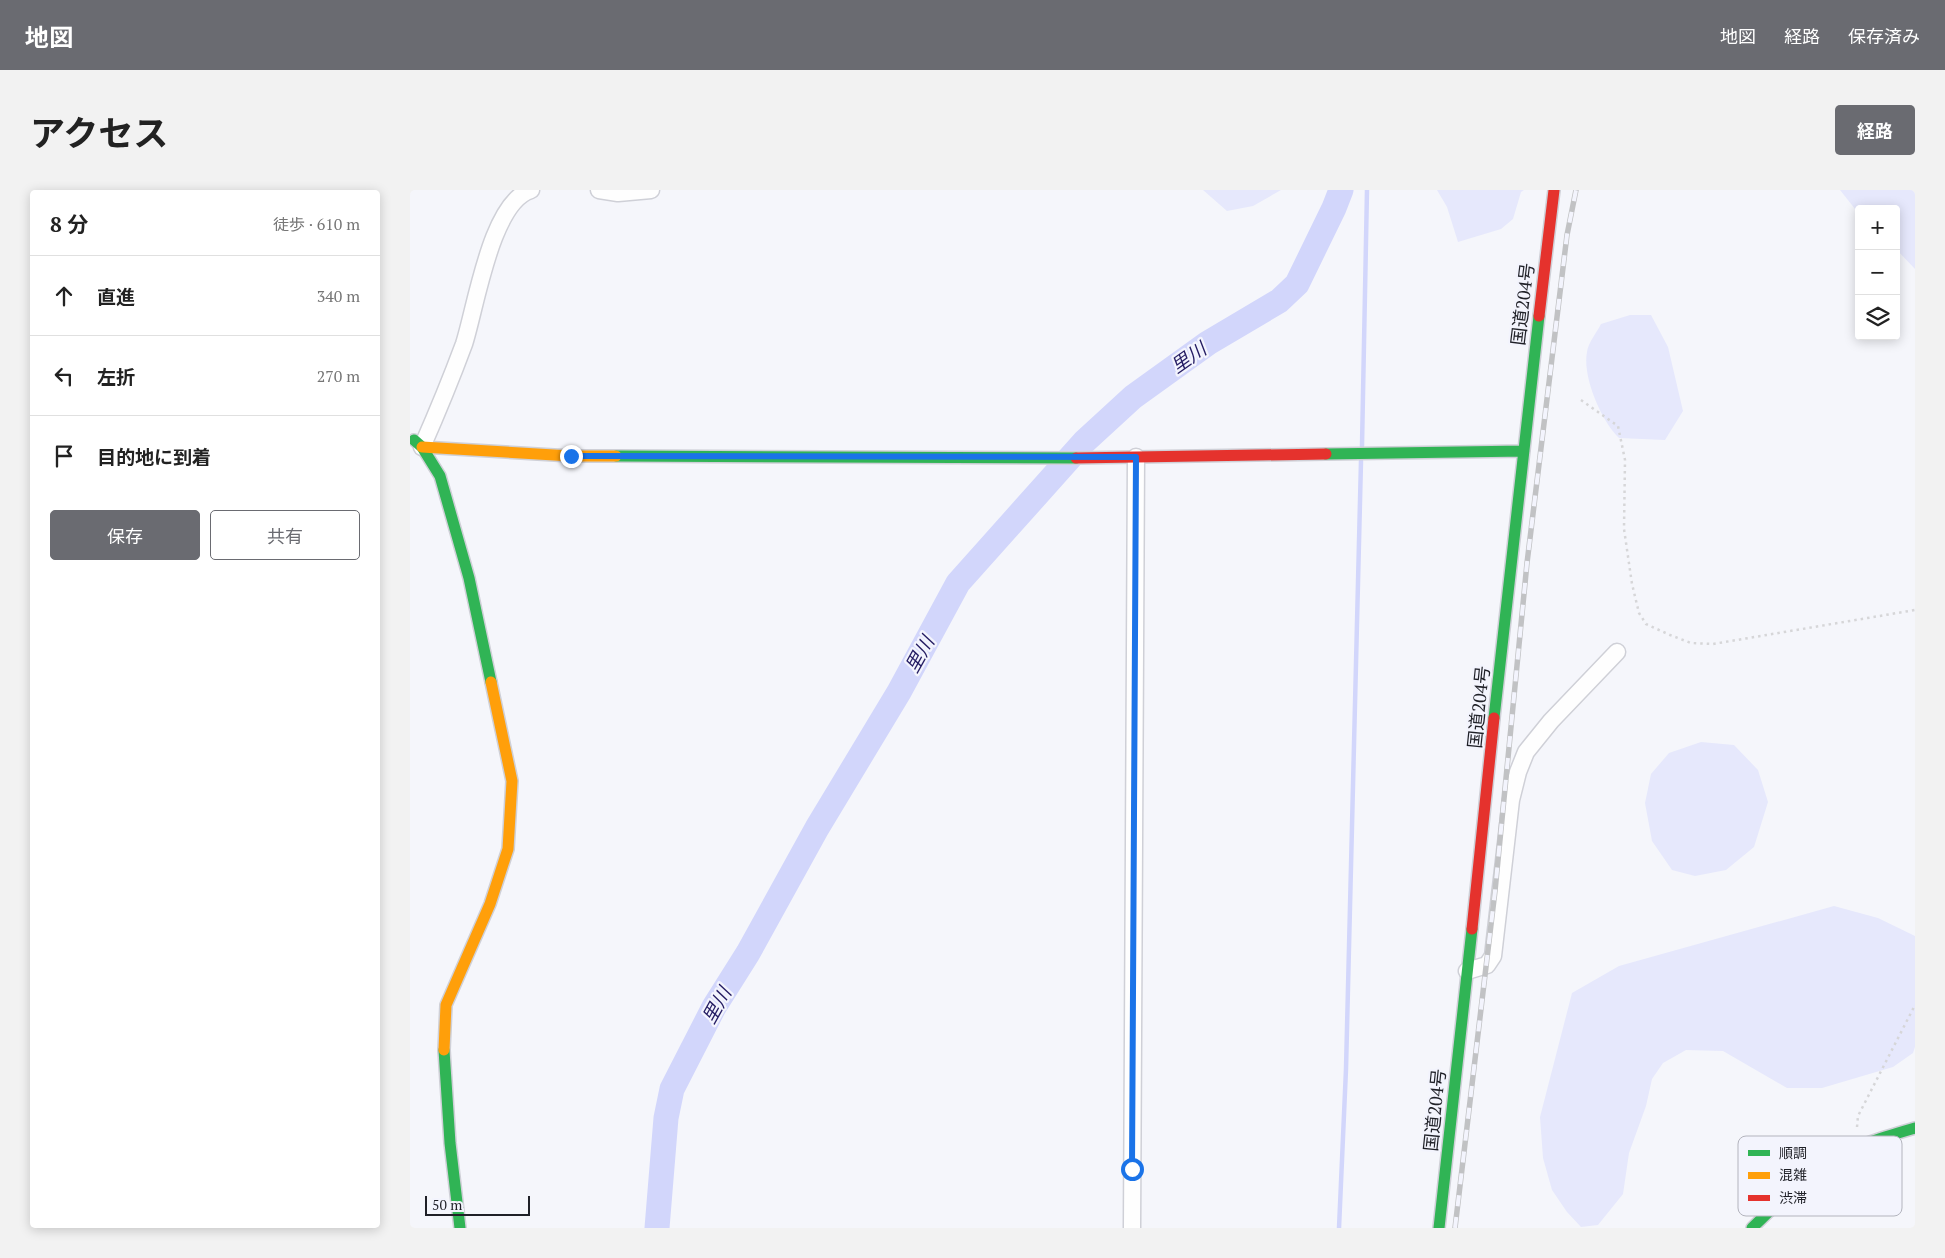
<!DOCTYPE html>
<html lang="ja">
<head>
<meta charset="utf-8">
<style>
	:root { --surface:#fff; --page:#f2f2f2; --text:#222; --muted:#767676; --line:#e0e0e0; --accent:#6a6b71 }
	body { margin:0; font-family:"PT Serif","Noto Sans JP",serif; background:var(--page); color:var(--text) }
	.controls { position:absolute; right:15px; top:15px; display:grid; overflow:hidden; border-radius:5px; box-shadow:0 2px 12px #0003 }
	.controls button { width:45px; height:45px; display:grid; place-items:center; padding:0; border:0; border-bottom:1px solid var(--line); background:var(--surface); color:var(--text); font:25px sans-serif }
	.scale { position:absolute; left:15px; bottom:12px; width:105px; box-sizing:border-box; padding-left:5px; border:2px solid #1f2027; border-top:0; font-size:14px; line-height:18px; white-space:nowrap; color:#1f2027; -webkit-text-stroke:4px #f3f4fd; paint-order:stroke }
	.stop { position:absolute; width:15px; height:15px; margin:-11px; border:4px solid #1a73e8; border-radius:50%; background:#fff }
	.stop.end { background:#1a73e8; border-color:#fff; box-shadow:0 1px 5px #0008 }
	.list { margin:0; padding:0; list-style:none }
	h2 { display:flex; justify-content:space-between; align-items:center; height:65px; margin:0; padding:0 20px; font-size:21px }
	h2 small { font-size:16px; font-weight:400; color:var(--muted) }
	.list li { display:grid; grid-template-columns:32px 1fr auto; gap:15px; align-items:center; box-sizing:border-box; height:80px; padding:0 20px; border-top:1px solid var(--line) }
	.list b { display:block; font-size:19px; white-space:nowrap }
	.list em { font-size:16px; font-style:normal; color:var(--muted) }
	.actions { display:flex; gap:10px; padding:15px 20px }
	.actions a { flex:1; padding:11px 0; border:1px solid var(--accent); border-radius:5px; text-align:center; font-size:18px; color:var(--accent) }
	.actions .main { background:var(--accent); color:#fff }
	.icon { flex:none; width:28px; height:28px; fill:none; stroke:currentColor; stroke-width:2; stroke-linecap:round; stroke-linejoin:round }
	.map { position:relative; flex:none; width:1505px; height:1038px; overflow:hidden; border-radius:5px }
	header { display:flex; align-items:center; gap:30px; box-sizing:border-box; height:70px; padding:0 25px; background:var(--accent); color:#fff }
	header strong { font-size:24px }
	nav { display:flex; gap:28px; margin-inline-start:auto; font-size:18px }
	.intro { display:flex; align-items:center; justify-content:space-between; box-sizing:border-box; height:120px; padding:0 30px }
	h1 { margin:0; font-size:35px }
	.button { padding:12px 22px; border-radius:5px; background:var(--accent); color:#fff; font-size:18px; font-weight:700 }
	main { display:flex; gap:30px; padding:0 30px }
	aside { flex:1; background:var(--surface); border-radius:5px; box-shadow:0 2px 12px #0003 }
	.map>svg:first-child { display:block }
	.green { fill:#e6e8fc }
	.lines { fill:none; stroke-linecap:round; stroke-linejoin:round }
	.stream { stroke:#d2d6fb; stroke-width:4.5 }
	.river { stroke:#d2d6fb; stroke-width:25 }
	.street-casing { stroke:#cfd0d7; stroke-width:19 }
	.fast-casing { stroke:#cfd0d7; stroke-width:14 }
	.slow-casing { stroke:#cfd0d7; stroke-width:14 }
	.jam-casing { stroke:#cfd0d7; stroke-width:14 }
	.path { stroke:#d6d6d8; stroke-width:2.5; stroke-dasharray:2.5 4; stroke-linecap:butt }
	.street { stroke:#fefefe; stroke-width:16 }
	.fast { stroke:#30b455; stroke-width:11 }
	.slow { stroke:#ff9f0a; stroke-width:11 }
	.jam { stroke:#e5322d; stroke-width:11 }
	.rail-casing { stroke:#c1c2c4; stroke-width:5.5 }
	.rail { stroke:#f3f4fd; stroke-width:4; stroke-dasharray:11; stroke-linecap:butt }
	.route { stroke:#1a73e8; stroke-width:6 }
	.labels { text-anchor:middle; dominant-baseline:central; stroke-width:4.5; stroke-linejoin:round; paint-order:stroke }
	.street-label { font-size:18px; fill:#1f2027; stroke:#f3f4fd }
	.water-label { font-size:19px; font-style:italic; fill:#231b62; stroke:#f3f4fd }
	.key { fill:#f3f4fd; stroke:#b3b4bd; stroke-width:1 }
	.key-label { font-size:14px; fill:#1f2027 }
</style>
</head>
<body>
<header>
<strong>地図</strong>
<nav><a>地図</a><a>経路</a><a>保存済み</a></nav>
</header>
<div class="intro"><h1>アクセス</h1><a class="button">経路</a></div>
<main>
<aside>
<h2>8 分<small>徒歩 · 610 m</small></h2>
<ul class="list">
<li><svg class="icon" aria-label="ahead" viewBox="0 0 24 24"><path d="M12 20V5M6 11l6-6 6 6"/></svg><div><b>直進</b></div><em>340 m</em></li>
<li><svg class="icon" aria-label="left" viewBox="0 0 24 24"><path d="M17 20v-9H6M10 6l-5 5 5 5"/></svg><div><b>左折</b></div><em>270 m</em></li>
<li><svg class="icon" aria-label="arrive" viewBox="0 0 24 24"><path d="M6 21V4h12l-3 4 3 4H6"/></svg><div><b>目的地に到着</b></div></li>
</ul>
<div class="actions"><a class="main">保存</a><a>共有</a></div>
</aside>
<div class="map">
<svg width="1505" height="1038" viewBox="0 0 1505 1038">
	<rect width="100%" height="100%" fill="#f5f6fb"/>
	<path class="green" d="M793,0H871L843,16L817,21Z
		M1027,0H1114L1111,2L1103,29L1091,39L1048,52L1037,17Z
		M1430,0H1505V79L1486,59V19H1449V24Z
		M1220,125H1241L1258,157L1273,221L1255,250L1209,248C1192,232 1172,187 1177,162C1178,153 1187,142 1191,134Z
		M1291,552L1324,555L1348,580L1358,612L1344,657L1316,680L1285,686L1262,680L1242,651L1235,613L1241,584L1259,563Z
		M1424,716L1468,728L1505,746V857L1503,863L1483,877L1412,898H1377L1313,861L1276,860L1253,873L1242,889L1236,916L1219,963L1213,1004L1188,1035L1171,1037L1157,1022L1142,1000L1133,968L1130,927L1162,803L1209,776Z"/>
	<g class="lines">
		<path class="stream" d="M952,256L957,0
			M929,1038L936,879L951,271"/>
		<path class="river" d="M247,1038L256,928L262,899L304,817L338,763L407,638L489,502L548,393L674,252L723,207L798,153L869,111L887,94L924,18L931,0"/>
		<g class="street-casing">
			<path id="street" d="M189,0L208,3L241,0
				M12,257C27,223 41,189 54,154C66,117 81,12 121,0
				M1057,781L1077,775L1083,766L1101,610L1108,582L1116,562L1141,531L1207,462
				M722,1038L726,267"/>
		</g>
		<g class="fast-casing">
			<path id="fast" d="M4,250L12,257L30,286L59,388L81,492
				M916,264L1114,261
				M206,266L666,268
				M1084,528L1129,126
				M34,860L40,953L50,1038
				M1029,1038L1062,739
				M1342,1038C1365,1016 1388,991 1415,974C1442,956 1474,947 1505,938"/>
		</g>
		<g class="slow-casing">
			<path id="slow" d="M12,257L161,266H206
				M34,860L36,815L80,714L98,659L102,591L81,492"/>
		</g>
		<g class="jam-casing">
			<path id="jam" d="M1129,126L1144,0
				M666,268L916,264
				M1062,739L1084,528"/>
		</g>
		<path class="path" d="M1171,210L1208,236L1215,270L1214,339L1222,394L1229,423L1236,434L1260,445L1281,453L1303,454L1505,420
			M1447,937L1448,926L1505,815"/>
		<use href="#street" class="street"/>
		<use href="#fast" class="fast"/>
		<use href="#slow" class="slow"/>
		<use href="#jam" class="jam"/>
		<g class="rail-casing">
			<path id="rail" d="M1045,1038L1085,701L1117,373L1157,45L1166,0"/>
		</g>
		<use href="#rail" class="rail"/>
	</g>
	<g class="lines">
		<path class="route" d="M161,266L726,267L722,979"/>
	</g>
	<g class="labels">
		<g class="street-label">
			<text transform="translate(1112 114) rotate(-83)">国道204号</text>
			<text transform="translate(1068 517) rotate(-84)">国道204号</text>
			<text transform="translate(1024 920) rotate(-84)">国道204号</text>
		</g>
		<g class="water-label">
			<text transform="translate(778 167) rotate(-35)">里川</text>
			<text transform="translate(509 464) rotate(-61)">里川</text>
			<text transform="translate(306 815) rotate(-61)">里川</text>
		</g>
	</g>
	<rect x="1328" y="946" width="164" height="80" rx="8" class="key"/>
	<rect x="1338" y="960" width="22" height="6" fill="#30b455"/>
	<rect x="1338" y="982" width="22" height="7" fill="#ff9f0a"/>
	<rect x="1338" y="1005" width="22" height="6" fill="#e5322d"/>
	<g class="key-label">
		<text x="1369" y="968">順調</text>
		<text x="1369" y="990">混雑</text>
		<text x="1369" y="1013">渋滞</text>
	</g>
</svg>
<div class="controls">
<button>+</button>
<button>−</button>
<button><svg class="icon" aria-label="layers" viewBox="0 0 24 24"><path d="M12 4l9 5-9 5-9-5zM3 14l9 5 9-5"/></svg></button>
</div>
<div class="scale">50 m</div>
<div class="stop" style="left:722px;top:979px"></div>
<div class="stop end" style="left:161px;top:266px"></div>
</div>
</main>
</body>
</html>
